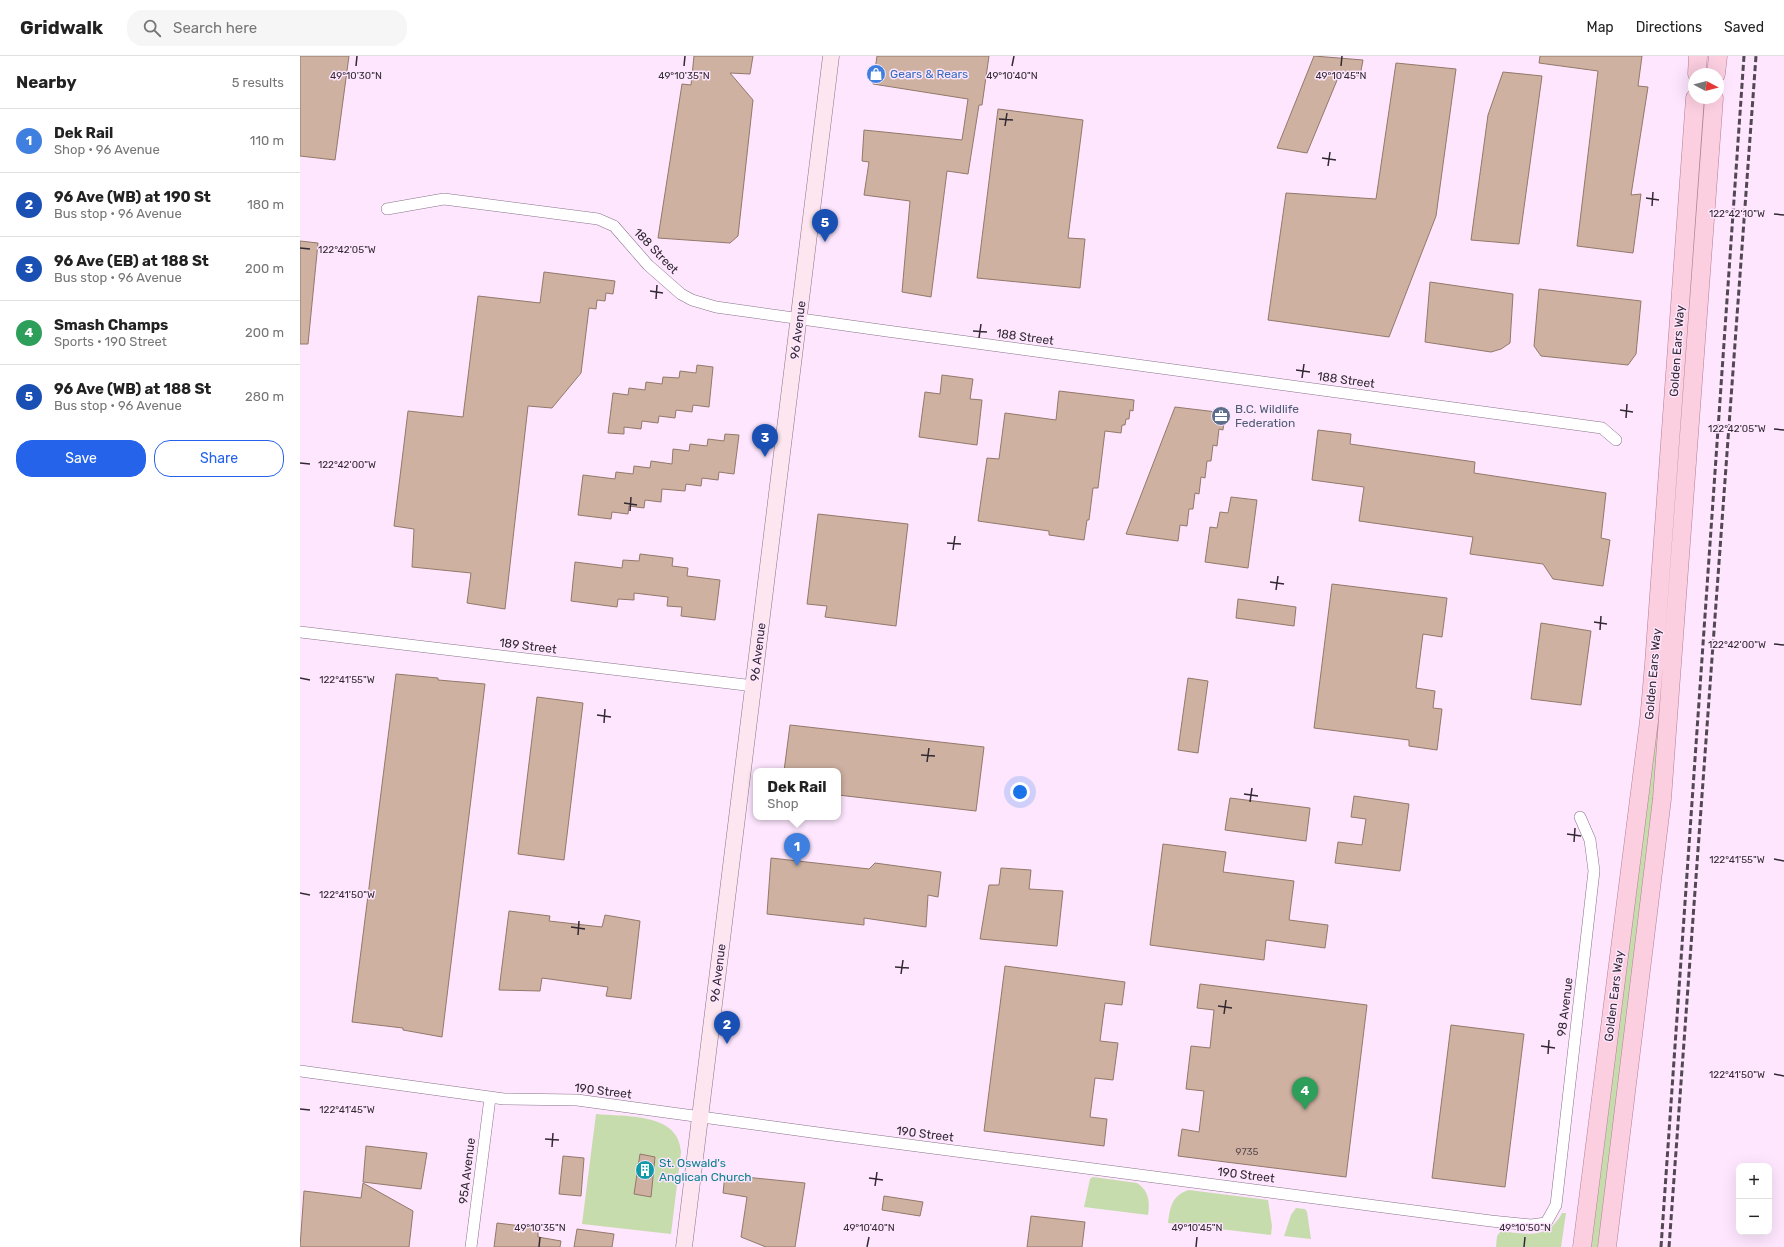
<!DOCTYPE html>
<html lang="en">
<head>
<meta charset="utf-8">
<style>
	:root { --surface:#fff; --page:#f6f6f6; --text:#222; --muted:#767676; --line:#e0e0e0; --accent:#2563eb }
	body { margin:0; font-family:Rubik,sans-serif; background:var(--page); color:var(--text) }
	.controls { position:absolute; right:12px; bottom:12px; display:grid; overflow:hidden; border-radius:8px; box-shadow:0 4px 16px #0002 }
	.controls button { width:36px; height:36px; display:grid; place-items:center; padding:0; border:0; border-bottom:1px solid var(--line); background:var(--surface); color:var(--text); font:20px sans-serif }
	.compass { position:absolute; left:1388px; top:12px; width:36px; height:36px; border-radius:50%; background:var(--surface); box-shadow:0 4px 16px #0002; rotate:97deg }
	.you { position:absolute; left:720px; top:736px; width:14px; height:14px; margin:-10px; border:3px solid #fff; border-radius:50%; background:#1a73e8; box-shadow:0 0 0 6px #1a73e833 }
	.badge { display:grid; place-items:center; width:26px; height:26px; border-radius:50%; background:var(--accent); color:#fff; font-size:13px; font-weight:700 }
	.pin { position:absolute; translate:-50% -33px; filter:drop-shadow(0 1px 2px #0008) }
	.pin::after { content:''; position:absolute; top:21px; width:14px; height:12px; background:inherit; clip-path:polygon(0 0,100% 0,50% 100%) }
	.popup { position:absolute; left:453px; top:712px; width:88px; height:52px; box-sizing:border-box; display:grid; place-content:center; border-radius:8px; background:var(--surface); filter:drop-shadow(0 1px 3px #0005); font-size:13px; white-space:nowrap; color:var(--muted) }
	.popup b { font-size:15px; color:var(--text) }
	.popup::after { content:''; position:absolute; left:50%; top:100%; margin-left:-8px; border:8px solid transparent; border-top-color:var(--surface) }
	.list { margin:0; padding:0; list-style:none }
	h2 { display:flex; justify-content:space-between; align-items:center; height:52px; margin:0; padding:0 16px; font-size:17px }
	h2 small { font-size:13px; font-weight:400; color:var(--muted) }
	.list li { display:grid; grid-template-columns:26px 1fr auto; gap:12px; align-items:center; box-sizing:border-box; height:64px; padding:0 16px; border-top:1px solid var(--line) }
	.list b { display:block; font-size:15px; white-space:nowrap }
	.list p { margin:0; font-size:13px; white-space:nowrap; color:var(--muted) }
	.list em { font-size:13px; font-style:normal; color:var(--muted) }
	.actions { display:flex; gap:8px; padding:12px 16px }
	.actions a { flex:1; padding:9px 0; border:1px solid var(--accent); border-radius:16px; text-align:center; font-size:14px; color:var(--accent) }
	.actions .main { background:var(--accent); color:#fff }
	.icon { flex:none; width:22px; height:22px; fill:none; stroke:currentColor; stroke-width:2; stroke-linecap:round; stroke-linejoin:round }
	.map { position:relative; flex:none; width:1484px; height:1191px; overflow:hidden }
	header { display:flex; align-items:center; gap:24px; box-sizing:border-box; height:56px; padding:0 20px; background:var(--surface); border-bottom:1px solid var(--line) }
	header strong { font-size:19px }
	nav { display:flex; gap:22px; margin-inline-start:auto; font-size:14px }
	.search { width:280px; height:36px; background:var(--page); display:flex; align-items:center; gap:10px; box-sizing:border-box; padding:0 14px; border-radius:16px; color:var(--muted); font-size:15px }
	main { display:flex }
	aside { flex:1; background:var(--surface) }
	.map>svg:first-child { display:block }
	.green { fill:#c7dcad }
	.building { fill:#ceb1a1; stroke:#937869 }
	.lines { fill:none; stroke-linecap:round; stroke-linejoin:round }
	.street-casing { stroke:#887388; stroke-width:12 }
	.secondary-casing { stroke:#887388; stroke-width:17 }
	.primary-casing { stroke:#b37f95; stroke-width:19 }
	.street { stroke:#fff; stroke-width:11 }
	.secondary { stroke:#fde6ef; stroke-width:16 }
	.primary { stroke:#fbcee0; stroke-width:18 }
	.rail { stroke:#534753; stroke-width:3; stroke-dasharray:6 3; stroke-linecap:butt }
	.ticks { fill:none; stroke:#322932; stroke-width:1.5 }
	.labels { text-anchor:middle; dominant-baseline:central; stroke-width:3; stroke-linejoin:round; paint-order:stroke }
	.number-label { font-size:10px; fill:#594b4e }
	.shop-label { font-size:12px; fill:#366cbe; stroke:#fde6fe; text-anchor:start }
	.street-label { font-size:12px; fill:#322932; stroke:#fde6fe }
	.service-label { font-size:12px; fill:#4e5e75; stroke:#fde6fe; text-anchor:start }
	.culture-label { font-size:12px; fill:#0d838f; stroke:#fde6fe; text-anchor:start }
	.ticks-label { font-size:10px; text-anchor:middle; fill:#322932; stroke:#fde6fe; stroke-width:3; stroke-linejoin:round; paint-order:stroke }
</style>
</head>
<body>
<header>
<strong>Gridwalk</strong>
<div class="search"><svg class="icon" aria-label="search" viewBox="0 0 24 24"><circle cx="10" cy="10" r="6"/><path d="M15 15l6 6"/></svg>Search here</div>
<nav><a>Map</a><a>Directions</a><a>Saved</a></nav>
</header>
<main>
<aside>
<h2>Nearby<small>5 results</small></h2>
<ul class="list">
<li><span class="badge" style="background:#3f7fe0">1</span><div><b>Dek Rail</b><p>Shop · 96 Avenue</p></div><em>110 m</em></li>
<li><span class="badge" style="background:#1a4fb4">2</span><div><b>96 Ave (WB) at 190 St</b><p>Bus stop · 96 Avenue</p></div><em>180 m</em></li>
<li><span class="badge" style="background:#1a4fb4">3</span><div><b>96 Ave (EB) at 188 St</b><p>Bus stop · 96 Avenue</p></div><em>200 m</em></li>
<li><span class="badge" style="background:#2e9e5b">4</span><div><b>Smash Champs</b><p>Sports · 190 Street</p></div><em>200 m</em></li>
<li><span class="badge" style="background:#1a4fb4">5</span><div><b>96 Ave (WB) at 188 St</b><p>Bus stop · 96 Avenue</p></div><em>280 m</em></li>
</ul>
<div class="actions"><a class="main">Save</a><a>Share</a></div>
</aside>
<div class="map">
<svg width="1484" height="1191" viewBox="0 0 1484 1191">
	<rect width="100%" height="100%" fill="#fde6fe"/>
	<path class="green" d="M1357,670H1360L1353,750L1300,1191H1291Z
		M296,1058C325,1061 379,1056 381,1096L371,1178L282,1168Z
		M793,1121L837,1127C849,1135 850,1145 848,1159L784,1151L790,1123Z
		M889,1134L968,1144L972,1170L971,1179L868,1167C870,1151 872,1139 889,1134Z
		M996,1152L1005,1153L1007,1156L1011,1183L984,1180L991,1159Z
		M1262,1157H1266L1261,1191H1196L1197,1180L1201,1175C1227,1178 1248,1184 1262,1157Z"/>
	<path class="building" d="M0,0H49L35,104L0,100Z
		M394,0H453L450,18L430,17L453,44L438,180L430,187L358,182L382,28L391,29Z
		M577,0H689L682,49H679L668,118L647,115L631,241L602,236L610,145L564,139L569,106L562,105L564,74L662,84L668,43L573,28Z
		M1014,0L1063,4L1060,20L1040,17L1007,97L977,92Z
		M1240,0H1342L1338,30L1348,31L1331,139L1341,138L1333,197L1277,190L1298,15L1239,7Z
		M1096,7L1156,13L1136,160L1089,281L968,264L986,137L1076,143Z
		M1203,16L1242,20L1219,188L1171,184L1188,59Z
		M698,53L783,64L768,182L785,183L780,232L677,222Z
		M0,185L18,187L8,288H0Z
		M244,216L315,225L313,238L306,237L305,245L297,244L296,253L289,252L281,317L252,352L228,350L205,553L167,547L171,517L112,511L114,473L94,470L108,355L163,361L178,240L240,247Z
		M1130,226L1213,238L1210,287L1201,293L1191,296L1125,286Z
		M1239,233L1341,245L1336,298L1328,309L1241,300L1234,290Z
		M397,309L413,311L409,351L393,349L392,356L376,354L375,362L359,360L358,367L342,365L341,373L324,371V378L308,377L313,337L328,339L329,332L345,334L346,326L362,328L363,321L379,322L380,315L396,317Z
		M642,319L673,323L670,343L682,344L677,389L619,381L625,336L640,338Z
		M759,335L834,344L833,355L830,354L829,363H826L825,369H822L821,377L805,375L798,432H793L789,464H787L784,484L749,479V475L678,465L687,402L699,403L705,357L756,364Z
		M875,351L925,357L923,374L919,373L917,390L913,389L911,405H907L905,422L901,421L899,438L895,437L893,453H889L887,470L880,469L878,485L826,478Z
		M1018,374L1051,378L1050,388L1175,406L1174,417L1306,437L1301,482L1310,484L1303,530L1253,523L1243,508L1170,498L1173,481L1059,465L1064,431L1012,424Z
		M425,378L439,379L434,418L419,416L418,424L402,422L401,430L386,428L385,435L362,433L361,446L345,444L344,452L329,450L328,458L312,456L311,463L278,459L283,419L315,423L316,416L333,418L334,410L350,412L351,405L372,408L373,393L389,395L390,388L407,390L408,383L424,385Z
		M931,441L957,444L948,512L905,506L910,471L917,472L920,456L928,457Z
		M518,458L608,468L596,570L525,561L527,550L507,548Z
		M340,498L373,502L372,510L388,512L387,520L420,524L415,564L381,560L382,551L367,550L368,541L334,537V544L318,543L317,551L271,545L275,506L322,512L323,504L339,505Z
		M1032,528L1147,542L1142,581L1123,578L1116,632L1135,635L1133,652L1142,653L1137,694L1109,690V684L1014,672Z
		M938,543L996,551L994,570L936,562Z
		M1241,567L1291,575L1281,649L1231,643Z
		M96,618L138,622V624L185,628L142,981L103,974V972L52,966Z
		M888,622L908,625L898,697L878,694Z
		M237,641L283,647L264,804L218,798Z
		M490,669L684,691L676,755L538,739V715H484Z
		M1054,740L1109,748L1100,815L1035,807L1038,786L1062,789L1066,763L1051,761Z
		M930,742L1010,752L1006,785L925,774Z
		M863,788L926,796L923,816L994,825L989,864L1028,869L1025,892L966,884L964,904L850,889Z
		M471,802L569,813L575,807L641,816L638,841L628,839L626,871L564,862V869L467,858Z
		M701,812L731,814L729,833L763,835L757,890L680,883L689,829H699Z
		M209,855L250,860L249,865L302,871L305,859L340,865L331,943L306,940L308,931L242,922L240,935L199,934Z
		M705,910L825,926L822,949L805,947L800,985L818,987L813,1024L795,1022L790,1061L807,1063L804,1090L684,1075Z
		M900,928L1067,949L1046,1121L878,1100L882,1073L899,1076L904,1035L886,1033L891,990L910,992L914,954L897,952Z
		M1151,969L1224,978L1205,1131L1132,1122Z
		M66,1090L127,1097L121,1133L63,1126Z
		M340,1098L355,1101L351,1141L334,1138Z
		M263,1100L284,1102L281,1140L259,1138Z
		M425,1119L505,1127L495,1191H466L441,1181L447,1141L423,1137Z
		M63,1127L113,1155L109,1191H0L4,1135L61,1142Z
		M584,1140L623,1146L620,1160L582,1154Z
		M731,1160L785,1166L782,1191H727Z
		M197,1167L238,1172V1181L261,1185L260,1191H194Z
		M277,1173L314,1178L312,1191H274Z"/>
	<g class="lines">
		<g class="street-casing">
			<path id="street" d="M87,153L144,143L298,163L314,170L348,209L381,238L392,244L416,251L587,275L1302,372L1316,384
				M0,576L454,630
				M0,1015L204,1043L277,1044L533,1079L1191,1165L1231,1169L1246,1167L1256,1149L1294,815L1290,784L1280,761
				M171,1191L190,1042"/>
		</g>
		<g class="secondary-casing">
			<path id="secondary" d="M384,1191L531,0"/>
		</g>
		<g class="primary-casing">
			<path id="primary" d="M1397,18L1398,0
				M1416,18L1418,0
				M1282,1191L1349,665L1354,608L1395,42
				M1307,1191L1362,743L1414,42"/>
		</g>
		<use href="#street" class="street"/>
		<use href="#secondary" class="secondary"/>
		<use href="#primary" class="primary"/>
		<path class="rail" d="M1361,1191L1444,0
			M1369,1191L1456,0"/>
	</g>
	<path class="ticks" d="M56,10L57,0M384,10L385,0M712,10L714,0M1041,10L1042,0M699,63L713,64M705,70L707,57M1022,102L1036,104M1028,110L1030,96M1346,142L1359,144M1352,150L1353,136M1474,158L1484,159M0,192L10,193M350,235L363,237M356,243L357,229M673,275L687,276M679,282L681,268M996,314L1010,316M1002,322L1004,308M1320,354L1333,356M1326,362L1327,348M1474,373L1484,374M0,407L10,408M324,447L337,449M330,455L331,441M647,487L661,488M653,494L655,480M970,526L984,528M976,534L978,520M1294,566L1307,568M1300,574L1301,560M1474,588L1484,589M0,622L10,624M297,659L311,661M304,667L305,653M621,699L635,700M627,706L629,692M944,738L958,740M950,746L952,732M1267,778L1281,780M1274,786L1275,772M1474,803L1484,805M0,837L10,839M271,871L285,873M278,879L279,865M595,911L609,912M601,918L603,904M918,950L932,952M924,958L926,944M1241,990L1255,992M1248,998L1249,984M1474,1018L1484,1020M0,1053L10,1054M245,1083L259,1084M252,1091L253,1077M569,1122L583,1124M575,1130L577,1116M239,1191L240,1181M567,1191L569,1181M896,1191L897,1181M1224,1191L1225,1181"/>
	<defs>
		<g id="shop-disc" transform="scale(1)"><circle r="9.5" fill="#3f7fe0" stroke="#fde6fe"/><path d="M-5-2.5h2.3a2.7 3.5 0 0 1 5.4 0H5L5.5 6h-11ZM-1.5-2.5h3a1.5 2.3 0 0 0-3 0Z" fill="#fff"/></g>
		<g id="office-disc" transform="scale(1)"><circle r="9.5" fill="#5c6f8a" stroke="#fde6fe"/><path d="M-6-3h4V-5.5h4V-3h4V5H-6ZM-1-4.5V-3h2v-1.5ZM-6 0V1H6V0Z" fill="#fff"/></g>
		<g id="building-disc" transform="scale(1)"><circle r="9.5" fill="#0f9aa8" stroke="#fde6fe"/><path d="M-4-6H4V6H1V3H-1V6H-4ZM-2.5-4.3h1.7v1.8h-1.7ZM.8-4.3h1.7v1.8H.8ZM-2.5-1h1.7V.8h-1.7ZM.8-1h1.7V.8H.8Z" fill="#fff"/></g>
	</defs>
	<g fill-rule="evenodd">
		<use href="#shop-disc" x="576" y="18"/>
		<use href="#office-disc" x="921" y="360"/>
		<use href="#building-disc" x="345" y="1114"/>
	</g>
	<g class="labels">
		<g class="number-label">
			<text x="947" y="1096">9735</text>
		</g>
		<g class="shop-label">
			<text x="590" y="18">Gears &amp; Rears</text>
		</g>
		<g class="street-label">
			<text transform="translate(356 195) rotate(46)">188 Street</text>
			<text transform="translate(498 274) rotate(-83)">96 Avenue</text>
			<text transform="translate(725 281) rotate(8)">188 Street</text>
			<text transform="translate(1377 295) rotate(-86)">Golden Ears Way</text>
			<text transform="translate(1046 324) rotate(8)">188 Street</text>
			<text transform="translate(228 590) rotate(7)">189 Street</text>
			<text transform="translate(458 596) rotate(-83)">96 Avenue</text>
			<text transform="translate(1353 618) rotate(-85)">Golden Ears Way</text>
			<text transform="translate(418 917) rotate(-83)">96 Avenue</text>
			<text transform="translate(1314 940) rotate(-83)">Golden Ears Way</text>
			<text transform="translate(1265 951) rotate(-83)">98 Avenue</text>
			<text transform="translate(303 1035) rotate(7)">190 Street</text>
			<text transform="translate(625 1078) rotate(7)">190 Street</text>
			<text transform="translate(167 1115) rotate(-83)">95A Avenue</text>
			<text transform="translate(946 1119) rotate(7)">190 Street</text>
		</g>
		<g class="service-label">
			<text x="935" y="353">B.C. Wildlife<tspan x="935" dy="14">Federation</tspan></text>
		</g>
		<g class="culture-label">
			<text x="359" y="1107">St. Oswald's<tspan x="359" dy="14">Anglican Church</tspan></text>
		</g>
	</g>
	<g class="ticks-label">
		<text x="56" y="23">49°10'30"N</text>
		<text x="384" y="23">49°10'35"N</text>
		<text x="712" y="23">49°10'40"N</text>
		<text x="1041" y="23">49°10'45"N</text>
		<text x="1437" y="161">122°42'10"W</text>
		<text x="47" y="197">122°42'05"W</text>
		<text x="1437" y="376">122°42'05"W</text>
		<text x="47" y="412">122°42'00"W</text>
		<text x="1437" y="592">122°42'00"W</text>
		<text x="47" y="627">122°41'55"W</text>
		<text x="1437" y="807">122°41'55"W</text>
		<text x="47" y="842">122°41'50"W</text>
		<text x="1437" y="1022">122°41'50"W</text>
		<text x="47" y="1057">122°41'45"W</text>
		<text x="240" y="1175">49°10'35"N</text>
		<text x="569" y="1175">49°10'40"N</text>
		<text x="897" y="1175">49°10'45"N</text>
		<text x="1225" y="1175">49°10'50"N</text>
	</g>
</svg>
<div class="controls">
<button>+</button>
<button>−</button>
</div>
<svg class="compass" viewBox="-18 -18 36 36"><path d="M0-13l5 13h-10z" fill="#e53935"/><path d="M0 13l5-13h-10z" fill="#767676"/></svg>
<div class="you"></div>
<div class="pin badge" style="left:497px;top:810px;background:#3f7fe0">1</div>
<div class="popup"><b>Dek Rail</b>Shop</div>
<div class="pin badge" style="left:427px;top:988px;background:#1a4fb4">2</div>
<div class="pin badge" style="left:465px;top:401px;background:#1a4fb4">3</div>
<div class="pin badge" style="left:1005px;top:1054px;background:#2e9e5b">4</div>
<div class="pin badge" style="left:525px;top:186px;background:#1a4fb4">5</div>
</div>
</main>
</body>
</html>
